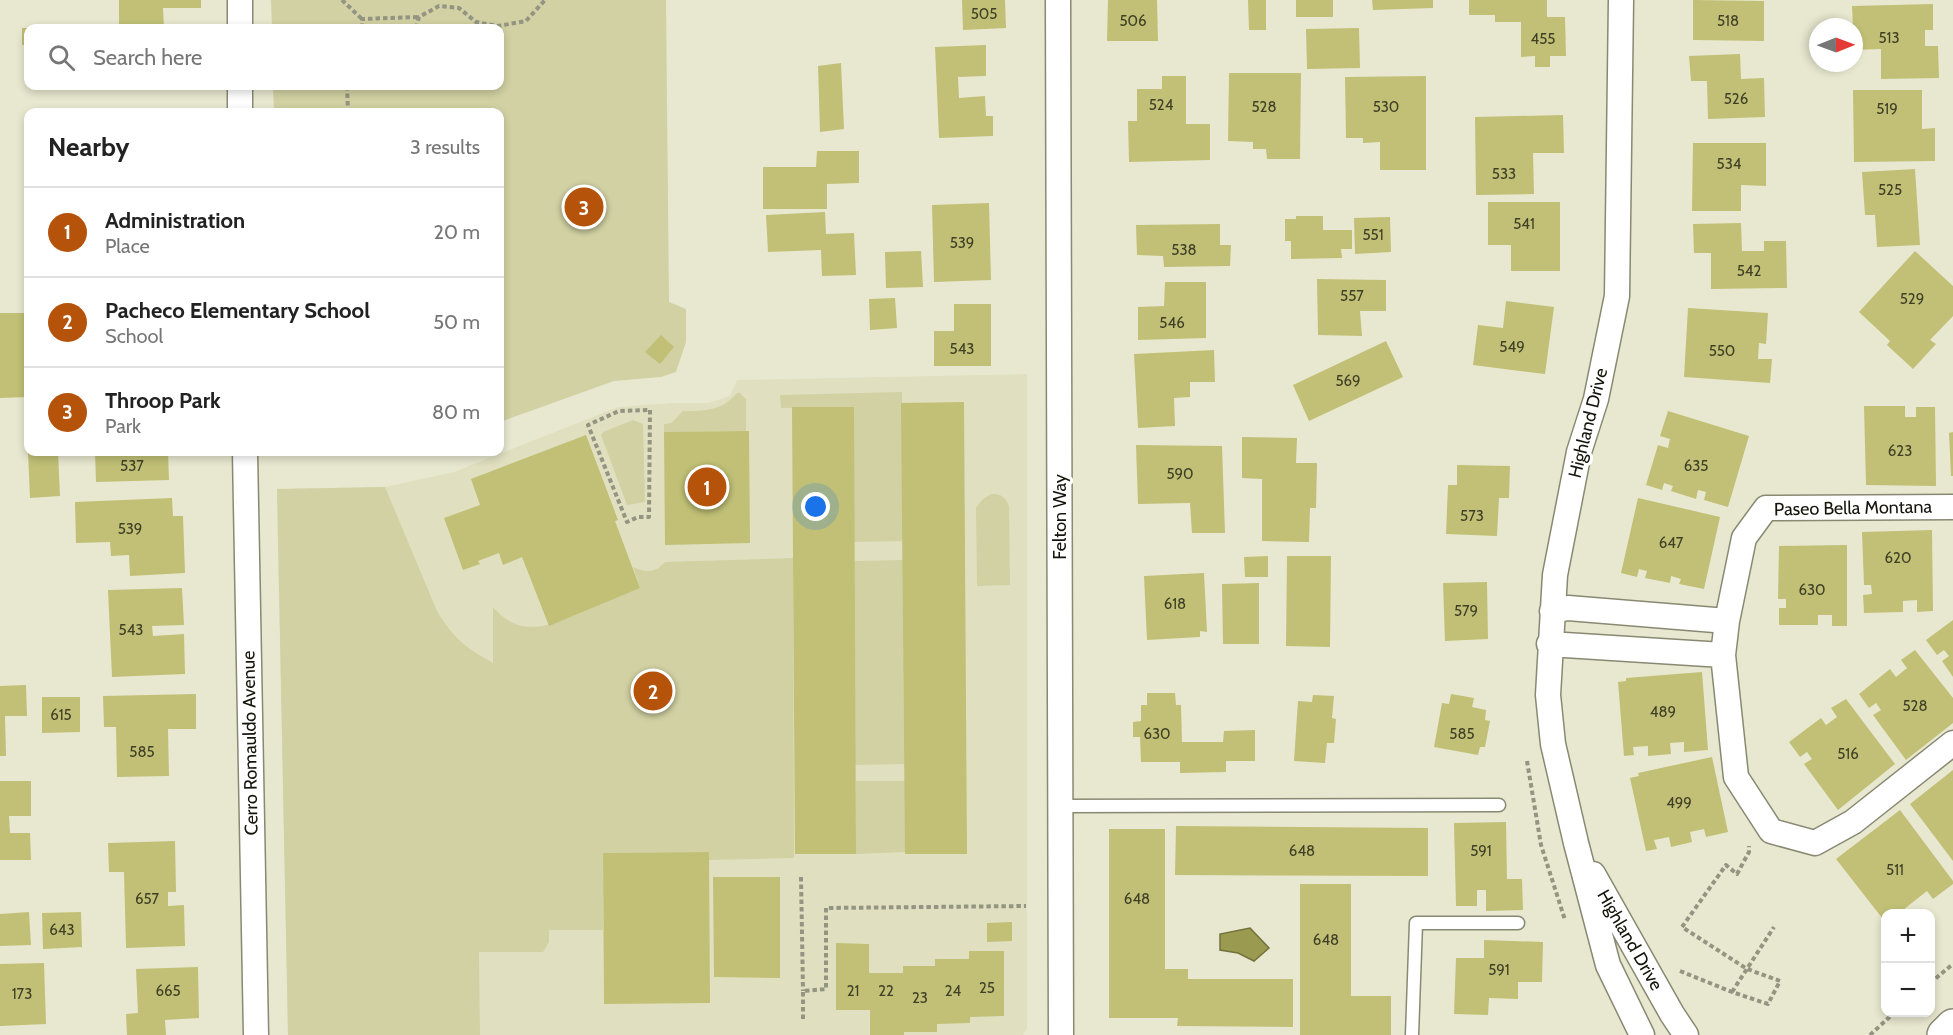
<!DOCTYPE html>
<html lang="en">
<head>
<meta charset="utf-8">
<style>
	:root { --surface:#fff; --page:#f6f6f6; --text:#222; --muted:#767676; --line:#e0e0e0; --accent:#b45309 }
	body { margin:0; font-family:Cabin,sans-serif; background:var(--page); color:var(--text) }
	.controls { position:absolute; right:18px; bottom:18px; display:grid; overflow:hidden; border-radius:12px; box-shadow:0 3px 9px #0003 }
	.controls button { width:54px; height:54px; display:grid; place-items:center; padding:0; border:0; border-bottom:2px solid var(--line); background:var(--surface); color:var(--text); font:30px sans-serif }
	.compass { position:absolute; left:1809px; top:18px; width:54px; height:54px; border-radius:50%; background:var(--surface); box-shadow:0 3px 9px #0003; rotate:89deg }
	.you { position:absolute; left:816px; top:507px; width:21px; height:21px; margin:-15px; border:4px solid #fff; border-radius:50%; background:#1a73e8; box-shadow:0 0 0 9px #1a73e833 }
	.badge { display:grid; place-items:center; width:39px; height:39px; border-radius:50%; background:var(--accent); color:#fff; font-size:20px; font-weight:700 }
	.pin { position:absolute; translate:-50% -50%; border:3px solid #fff; box-shadow:0 2px 6px #0006 }
	.list { margin:0; padding:0; list-style:none }
	h2 { display:flex; justify-content:space-between; align-items:center; height:78px; margin:0; padding:0 24px; font-size:26px }
	h2 small { font-size:20px; font-weight:400; color:var(--muted) }
	.list li { display:grid; grid-template-columns:39px 1fr auto; gap:18px; align-items:center; box-sizing:border-box; height:90px; padding:0 24px; border-top:2px solid var(--line) }
	.list b { display:block; font-size:22px; white-space:nowrap }
	.list p { margin:0; font-size:20px; white-space:nowrap; color:var(--muted) }
	.list em { font-size:20px; font-style:normal; color:var(--muted) }
	.icon { flex:none; width:33px; height:33px; fill:none; stroke:currentColor; stroke-width:2; stroke-linecap:round; stroke-linejoin:round }
	.map { position:relative; flex:none; width:1953px; height:1035px; overflow:hidden }
	.search { position:absolute; background:var(--surface); box-shadow:0 3px 9px #0003; left:24px; top:24px; width:480px; height:66px; display:flex; align-items:center; gap:15px; box-sizing:border-box; padding:0 21px; border-radius:12px; color:var(--muted); font-size:22px }
	.panel { position:absolute; background:var(--surface); box-shadow:0 3px 9px #0003; left:24px; top:108px; width:480px; height:348px; border-radius:12px }
	.map>svg:first-child { display:block }
	.built { fill:#e0e0c0 }
	.green { fill:#d1d1a3 }
	.water { fill:#9b9a51; stroke:#73723c; stroke-width:1.5 }
	.building { fill:#c1c076 }
	.lines { fill:none; stroke-linecap:round; stroke-linejoin:round }
	.service-casing { stroke:#898973; stroke-width:15 }
	.minor-casing { stroke:#898973; stroke-width:27 }
	.trunk-casing { stroke:#898973; stroke-width:36 }
	.path { stroke:#949482; stroke-width:4; stroke-dasharray:4.5 3; stroke-linecap:butt }
	.service { stroke:#fff; stroke-width:12 }
	.minor { stroke:#fff; stroke-width:24 }
	.trunk { stroke:#fff; stroke-width:33 }
	.labels { text-anchor:middle; dominant-baseline:central; stroke-width:6; stroke-linejoin:round; paint-order:stroke }
	.number-label { font-size:15px; fill:#404026 }
	.street-label { font-size:18px; fill:#15150c; stroke:#fff }
</style>
</head>
<body>
<div class="map">
<svg width="1953" height="1035" viewBox="0 0 1953 1035">
	<rect width="100%" height="100%" fill="#e8e8d0"/>
	<path class="built" d="M1027,374V1029L1023,1035H288L277,489L385,487L454,472L618,407L673,403H708L730,396L737,380Z"/>
	<path class="green" d="M271,0H666L669,302L686,309V342L676,372L661,377L614,381L500,422V112H274L273,86H500V28H272Z
		M902,392L903,541L854,542L853,407L781,408L780,395Z
		M737,393H740L746,399V431L664,432V424L671,423L683,411C705,411 722,411 737,393Z
		M633,420L643,424L645,502L627,505L601,435L603,432Z
		M385,487L437,611C454,639 465,647 493,663V607C522,641 554,624 587,610C605,602 622,595 640,588L633,567C645,573 656,573 665,562L793,558L794,858L709,860L708,852L603,853V930H549V942L543,952H479L480,1035H288L277,489Z
		M991,494C1001,494 1005,496 1009,506L1010,585L977,586L976,508L983,499Z
		M903,560L904,764L855,765L854,561Z
		M856,781H905V852L856,854Z"/>
	<path class="water" d="M1250,928L1269,948L1254,961L1238,953L1220,950V934Z"/>
	<path class="building" d="M119,0H201V8H163L164,28H119Z
		M962,0H1005L1006,28L963,30Z
		M1108,0H1157L1158,41H1107Z
		M1248,0H1266V30H1249Z
		M1296,0H1333V17H1296Z
		M1372,0H1433V8L1373,10Z
		M1469,0H1547V17H1565L1566,56H1550V67H1535V56L1521,57V22H1495V15H1469Z
		M1693,0L1764,1V41L1693,40Z
		M1933,4V30H1925V46H1938L1939,78L1881,79V49L1854,50L1852,6Z
		M22,28H28V45H22Z
		M1359,28L1360,68L1307,69L1306,29Z
		M986,45V76L958,77L959,98L985,96L986,116H993V136L939,138L935,47Z
		M1740,54L1741,79L1764,78L1765,117L1708,119L1707,81H1691L1689,56Z
		M841,63L844,129L820,132L818,66Z
		M1229,73H1301L1300,159H1267L1266,149H1253V142L1228,141Z
		M1162,76H1186V124H1210V160L1129,162L1128,121H1137V89H1162Z
		M1426,76V170H1380V142L1363,143V138H1346L1345,77Z
		M1853,90H1922V129L1935,128V161L1854,162Z
		M1563,115L1564,153H1533L1534,194L1476,195L1475,117Z
		M1693,143H1766V186L1741,185V211H1692Z
		M817,151H859V183L827,184V209H763V167H816Z
		M1915,169L1920,245L1877,247L1875,215H1865L1862,172Z
		M1488,202H1560V271H1511V245H1488Z
		M989,203L991,280L934,282L932,205Z
		M825,212L826,234L854,233L856,275L822,276L821,250L768,252L766,215Z
		M1296,216H1323V230H1352V249H1341L1342,258L1291,259V241H1285V219H1296Z
		M1390,217L1391,252L1355,254L1354,218Z
		M1741,223L1742,251H1764V241H1786L1787,288L1711,289V253H1694L1693,224Z
		M1220,224V245H1231L1230,266L1164,267L1163,256L1137,255L1136,225Z
		M921,251L923,287L886,288L885,252Z
		M1915,251L1953,286V316L1930,340L1936,344L1913,369L1887,345L1890,341L1859,312Z
		M1317,279L1386,280V311H1360L1362,336L1318,335Z
		M1165,282H1206V338L1138,340V307L1164,306Z
		M895,298L897,328L870,330L869,299Z
		M1506,301L1554,307L1545,374L1473,365L1478,325L1503,328Z
		M954,304H991V366H934V331H954Z
		M1688,308L1768,313L1766,344L1759,343L1758,359H1772L1770,383L1684,377Z
		M0,313H28V397L0,398Z
		M661,335L674,347L660,364L645,352Z
		M1386,341L1403,377L1309,421L1293,385Z
		M1214,350L1215,382H1190V397L1174,398L1175,426L1138,428L1134,354Z
		M964,402L967,854H905L901,403Z
		M1864,406H1905V417H1916V407H1935L1936,486L1866,485Z
		M792,407H854L856,854H795Z
		M1668,411L1749,436L1728,507L1704,500L1706,492L1698,490L1696,499L1671,491L1673,486L1664,483L1662,490L1646,485L1658,445L1668,448L1670,439L1660,436Z
		M746,431H749L750,543L665,545L664,432Z
		M1953,432V476H1951L1949,433Z
		M586,435L618,520L615,521L640,588L549,626L522,557L503,565L499,553L478,561L480,564L463,570L444,518L480,505L471,479Z
		M1242,437L1297,438L1296,463H1317L1316,508H1310L1309,542L1262,541V479L1242,478Z
		M1136,445L1222,446L1225,533H1192L1190,503L1138,504Z
		M28,452H58L60,496L30,498Z
		M95,452H168L169,480L96,482Z
		M1457,465L1510,466L1509,498H1499L1497,536L1446,534L1448,485H1457Z
		M172,498L173,516H183L185,573L130,576L129,555L111,556L110,542L76,543L75,502Z
		M1638,498L1720,517L1704,589L1679,584L1681,579L1671,576L1670,583L1645,578L1647,571L1639,569L1637,577L1621,573Z
		M1932,530L1933,611L1917,612V600L1903,601V612L1864,613L1863,595L1872,594L1871,585H1864L1862,532Z
		M1847,545V626H1832V615H1818V625H1779V608H1786V599H1778L1779,546Z
		M1268,556V577H1245L1244,557Z
		M1287,556H1331L1330,647L1286,646Z
		M1204,573L1207,632L1200,631V637L1147,640L1144,576Z
		M1487,582L1488,639L1445,641L1443,583Z
		M1259,583V644H1223L1222,584Z
		M182,588L184,625L152,626L153,636L184,634L185,674L112,677L108,590Z
		M1953,620V677L1942,661L1949,656L1944,650L1937,655L1926,640Z
		M1915,650L1953,698V723L1906,760L1873,715L1881,710L1876,703L1869,708L1859,694L1890,669L1896,677L1907,668L1901,660Z
		M1702,672L1708,750L1684,752V742L1670,743L1671,754L1648,756V746L1633,747L1634,755L1624,756L1618,682L1626,681V678Z
		M26,685L27,716H5L6,756H0V686Z
		M1147,693H1175L1176,705H1181L1182,742H1223L1224,731L1255,730V761H1226V772L1180,773V762H1141L1140,737H1133V722L1141,721V705H1147Z
		M196,694V729H168L169,776L117,777L116,727H104L103,696Z
		M1451,694L1474,698L1472,707L1486,710L1485,720L1490,721L1485,747H1480L1478,755L1434,747L1442,703L1449,704Z
		M1313,695L1334,696L1332,718L1336,719L1334,743H1327L1325,763L1294,761L1298,701L1312,702Z
		M42,697H80V732L42,733Z
		M1846,699L1895,764L1838,810L1804,764L1812,759L1807,752L1800,757L1789,742L1821,718L1826,725L1837,717L1831,708Z
		M1712,757L1728,832L1706,837L1704,829L1690,832L1692,842L1671,847L1669,837L1654,840L1657,849L1646,851L1630,778L1639,776L1638,773Z
		M1953,770V861L1910,804Z
		M0,781H31V816H9L10,833H30L31,860H0Z
		M1900,810L1953,881V884L1933,899L1927,891L1898,914H1886V923L1836,859Z
		M1506,822L1507,879H1522L1523,910L1486,911V890H1477V906H1456L1454,823Z
		M1176,826L1428,828V876L1175,875Z
		M1109,829H1165V969H1188V979H1293V1027L1177,1026L1178,1018H1109Z
		M175,841L176,892H168V906L184,905L185,946L126,948L124,872H109L108,843Z
		M709,852L710,1003L604,1004L603,853Z
		M713,877H780V978L714,977Z
		M1300,884H1351V996H1391V1035H1300Z
		M29,912L31,945L0,946V914Z
		M81,912L82,947L43,949L42,913Z
		M1012,922V941L987,942V923Z
		M1484,940L1543,942L1542,982H1518V999L1489,998L1488,1015L1454,1014L1456,958H1484Z
		M836,943L869,944V973H903V966H935V959H969V951H1004V1016L970,1017V1023L937,1024V1032H904V1035H870V1010H836Z
		M44,963L46,1024L0,1026V964Z
		M198,967L199,1018L165,1020L166,1035H127L126,1014L138,1013L136,969Z"/>
	<g class="lines">
		<g class="service-casing">
			<path id="service" d="M1060,806L1499,805
				M1412,1035L1416,923H1518"/>
		</g>
		<g class="minor-casing">
			<path id="minor" d="M240,0V28
				M1058,0L1061,1035
				M1621,0L1617,296L1596,399L1579,452L1555,575L1548,695L1553,744L1576,843L1608,965L1642,1035
				M240,86V112
				M245,452L256,1035
				M1953,507L1766,508L1744,538L1727,621L1723,655L1736,777L1771,831L1815,843L1853,822L1953,743
				M1552,611L1568,608L1727,621
				M1549,644L1723,655
				M1593,874L1672,1014L1686,1035"/>
		</g>
		<g class="trunk-casing">
			<path id="trunk" d="M1944,1035L1953,1026"/>
		</g>
		<path class="path" d="M342,0L362,19
			M362,28V19L419,17
			M416,28L419,17L439,6L459,8L476,22L498,26L526,21L545,0
			M347,86L348,112
			M650,410L649,517H638L627,522L588,425L619,411Z
			M1527,761L1541,845L1565,920
			M801,877L803,991
			M1680,971L1732,992L1768,1004L1780,981L1747,969L1682,927L1726,865L1737,874L1749,852V846
			M1930,983L1953,964
			M1732,992L1774,927
			M803,1019V991L826,989V908L1026,906
			M1870,1035L1895,1012"/>
		<use href="#service" class="service"/>
		<use href="#minor" class="minor"/>
		<use href="#trunk" class="trunk"/>
	</g>
	<g class="labels">
		<g class="number-label">
			<text x="984" y="14">505</text>
			<text x="1133" y="21">506</text>
			<text x="1728" y="21">518</text>
			<text x="1889" y="38">513</text>
			<text x="1543" y="39">455</text>
			<text x="1736" y="99">526</text>
			<text x="1161" y="105">524</text>
			<text x="1264" y="107">528</text>
			<text x="1386" y="107">530</text>
			<text x="1887" y="109">519</text>
			<text x="1729" y="164">534</text>
			<text x="1504" y="174">533</text>
			<text x="1890" y="190">525</text>
			<text x="1524" y="224">541</text>
			<text x="1373" y="235">551</text>
			<text x="962" y="243">539</text>
			<text x="1184" y="250">538</text>
			<text x="1749" y="271">542</text>
			<text x="1352" y="296">557</text>
			<text x="1912" y="299">529</text>
			<text x="1172" y="323">546</text>
			<text x="1512" y="347">549</text>
			<text x="962" y="349">543</text>
			<text x="1722" y="351">550</text>
			<text x="1348" y="381">569</text>
			<text x="1900" y="451">623</text>
			<text x="132" y="466">537</text>
			<text x="1696" y="466">635</text>
			<text x="1180" y="474">590</text>
			<text x="1472" y="516">573</text>
			<text x="130" y="529">539</text>
			<text x="1671" y="543">647</text>
			<text x="1898" y="558">620</text>
			<text x="1812" y="590">630</text>
			<text x="1175" y="604">618</text>
			<text x="1466" y="611">579</text>
			<text x="131" y="630">543</text>
			<text x="1915" y="706">528</text>
			<text x="1663" y="712">489</text>
			<text x="61" y="715">615</text>
			<text x="1157" y="734">630</text>
			<text x="1462" y="734">585</text>
			<text x="142" y="752">585</text>
			<text x="1848" y="754">516</text>
			<text x="1679" y="803">499</text>
			<text x="1302" y="851">648</text>
			<text x="1481" y="851">591</text>
			<text x="1895" y="870">511</text>
			<text x="147" y="899">657</text>
			<text x="1137" y="899">648</text>
			<text x="62" y="930">643</text>
			<text x="1326" y="940">648</text>
			<text x="1499" y="970">591</text>
			<text x="987" y="988">25</text>
			<text x="168" y="991">665</text>
			<text x="853" y="991">21</text>
			<text x="886" y="991">22</text>
			<text x="953" y="991">24</text>
			<text x="22" y="994">173</text>
			<text x="920" y="998">23</text>
		</g>
		<g class="street-label">
			<text transform="translate(1588 423) rotate(-76)">Highland Drive</text>
			<text transform="translate(1853 508) rotate(-1)">Paseo Bella Montana</text>
			<text transform="translate(1060 517) rotate(-90)">Felton Way</text>
			<text transform="translate(250 743) rotate(-91)">Cerro Romauldo Avenue</text>
			<text transform="translate(1630 940) rotate(60)">Highland Drive</text>
		</g>
	</g>
</svg>
<div class="controls">
<button>+</button>
<button>−</button>
</div>
<svg class="compass" viewBox="-18 -18 36 36"><path d="M0-13l5 13h-10z" fill="#e53935"/><path d="M0 13l5-13h-10z" fill="#767676"/></svg>
<div class="you"></div>
<div class="pin badge" style="left:707px;top:487px">1</div>
<div class="pin badge" style="left:653px;top:691px">2</div>
<div class="pin badge" style="left:584px;top:207px">3</div>
<div class="search"><svg class="icon" aria-label="search" viewBox="0 0 24 24"><circle cx="10" cy="10" r="6"/><path d="M15 15l6 6"/></svg>Search here</div>
<section class="panel">
<h2>Nearby<small>3 results</small></h2>
<ul class="list">
<li><span class="badge">1</span><div><b>Administration</b><p>Place</p></div><em>20 m</em></li>
<li><span class="badge">2</span><div><b>Pacheco Elementary School</b><p>School</p></div><em>50 m</em></li>
<li><span class="badge">3</span><div><b>Throop Park</b><p>Park</p></div><em>80 m</em></li>
</ul>
</section>
</div>
</body>
</html>
